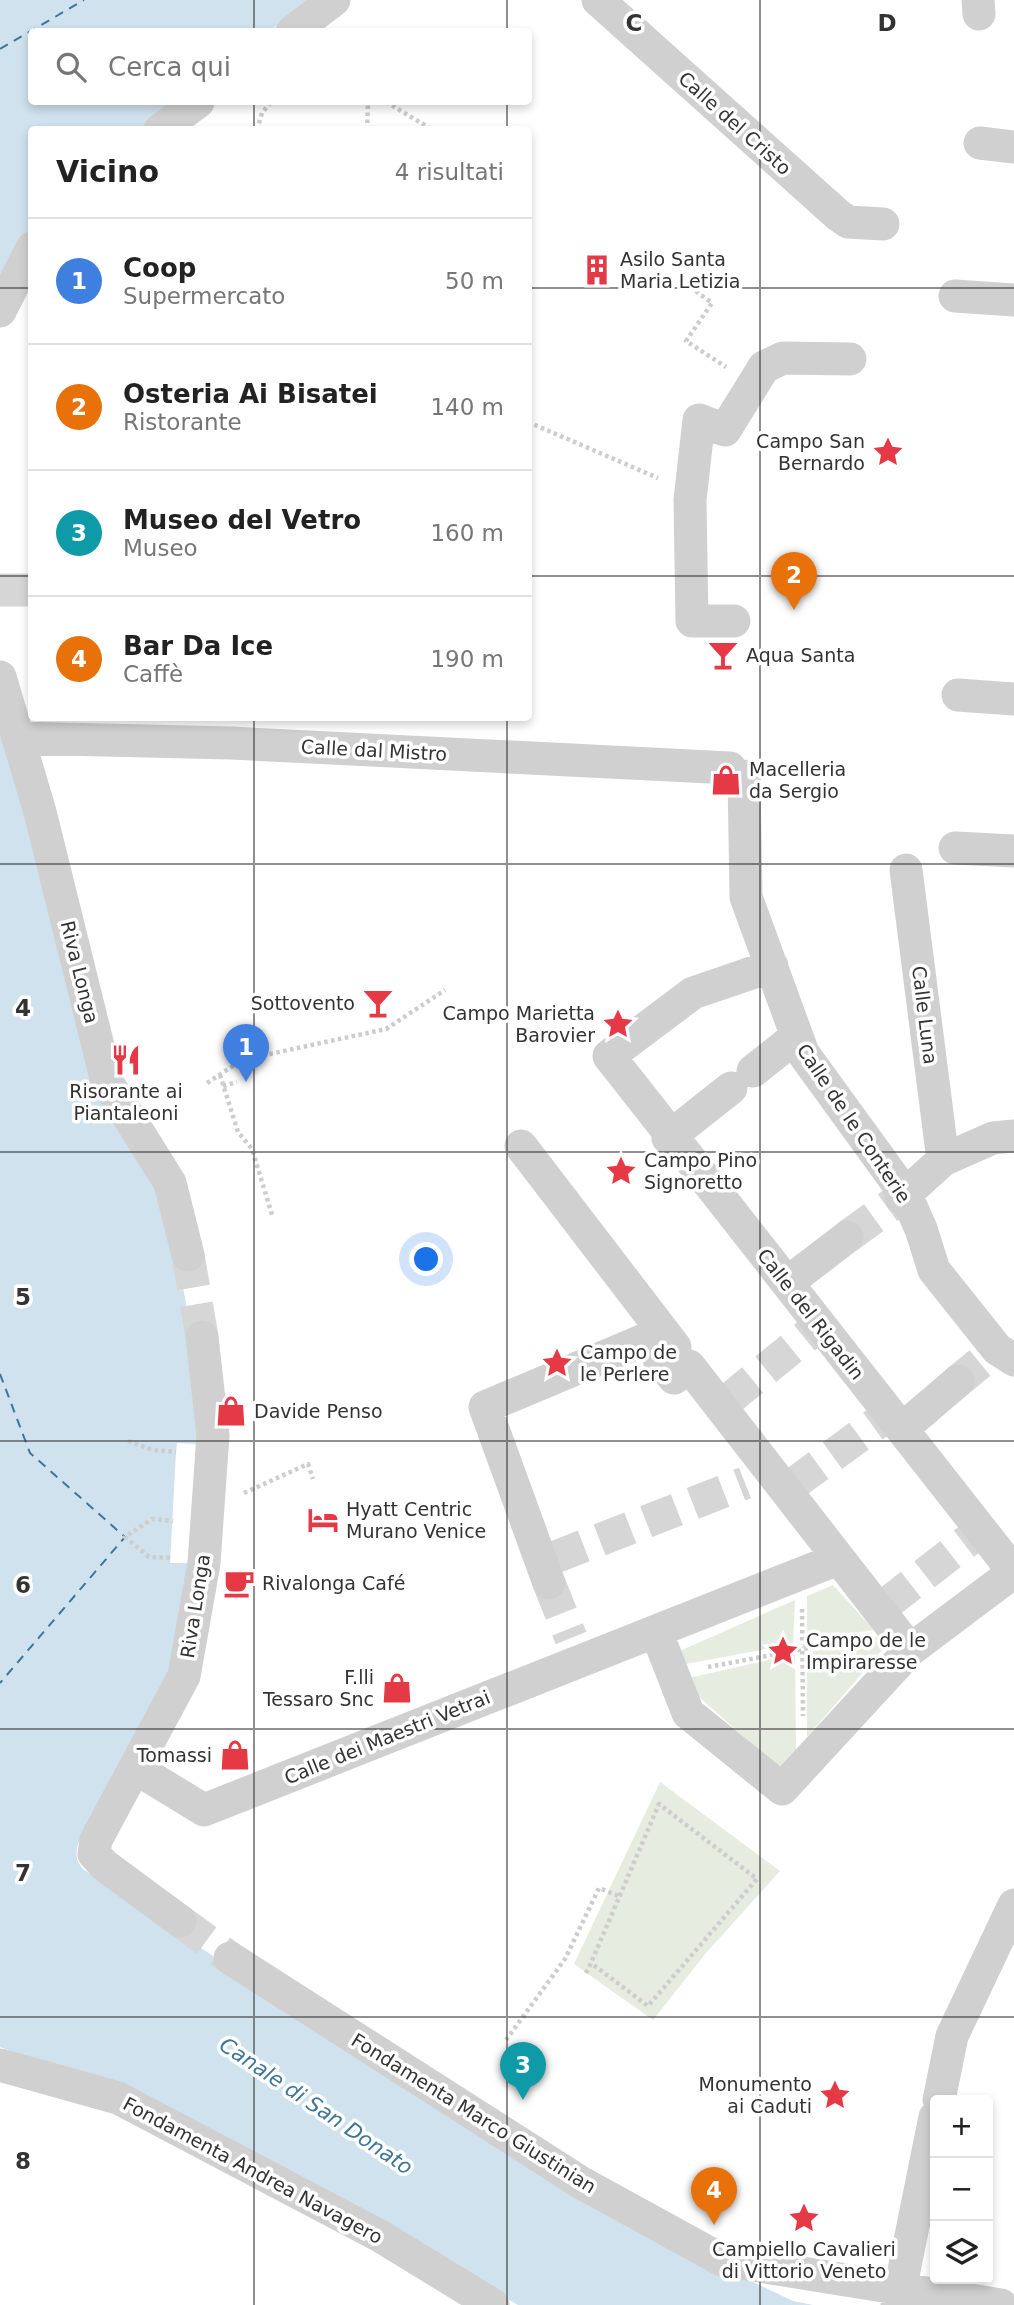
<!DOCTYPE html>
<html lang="it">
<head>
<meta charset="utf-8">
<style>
	:root { --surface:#fff; --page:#f2f2f2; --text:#222; --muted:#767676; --line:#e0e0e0; --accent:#e63946 }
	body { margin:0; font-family:"DejaVu Sans",sans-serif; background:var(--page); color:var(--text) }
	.controls { position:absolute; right:21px; bottom:21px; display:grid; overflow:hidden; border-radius:7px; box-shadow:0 4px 10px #0003 }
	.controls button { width:63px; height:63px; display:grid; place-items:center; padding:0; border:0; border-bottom:2px solid var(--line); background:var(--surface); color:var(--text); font:35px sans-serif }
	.you { position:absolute; left:427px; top:1260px; width:24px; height:24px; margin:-18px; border:5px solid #fff; border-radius:50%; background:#1a73e8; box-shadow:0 0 0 10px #1a73e833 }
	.badge { display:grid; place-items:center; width:46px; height:46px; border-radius:50%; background:var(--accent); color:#fff; font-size:23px; font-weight:700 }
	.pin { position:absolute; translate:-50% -58px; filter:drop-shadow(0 2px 4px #0008) }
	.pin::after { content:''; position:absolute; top:37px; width:24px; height:21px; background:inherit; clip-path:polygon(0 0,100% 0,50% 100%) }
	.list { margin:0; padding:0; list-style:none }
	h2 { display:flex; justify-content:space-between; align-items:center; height:91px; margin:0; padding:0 28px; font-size:30px }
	h2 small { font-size:23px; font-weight:400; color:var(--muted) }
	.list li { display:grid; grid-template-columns:46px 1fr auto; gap:21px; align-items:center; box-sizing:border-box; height:126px; padding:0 28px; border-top:2px solid var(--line) }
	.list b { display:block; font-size:26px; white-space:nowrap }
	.list p { margin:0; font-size:23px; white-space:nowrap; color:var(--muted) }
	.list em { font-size:23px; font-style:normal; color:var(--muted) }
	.icon { flex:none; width:38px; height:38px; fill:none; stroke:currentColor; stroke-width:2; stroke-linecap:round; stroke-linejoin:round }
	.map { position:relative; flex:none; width:1014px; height:2305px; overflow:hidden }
	.search { position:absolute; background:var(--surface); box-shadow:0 4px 10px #0003; left:28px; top:28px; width:504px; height:77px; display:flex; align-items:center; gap:18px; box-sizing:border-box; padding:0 24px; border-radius:7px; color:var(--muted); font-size:26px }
	.panel { position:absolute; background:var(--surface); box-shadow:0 4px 10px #0003; left:28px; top:126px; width:504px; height:595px; border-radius:7px }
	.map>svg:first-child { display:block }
	.green { fill:#e6ecdf }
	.water { fill:#cfe2ee }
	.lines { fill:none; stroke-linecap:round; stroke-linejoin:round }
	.ferry { stroke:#3f7597; stroke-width:2; stroke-dasharray:9 7; stroke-linecap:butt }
	.street-tunnel { stroke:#d6d6d6; stroke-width:33; stroke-dasharray:33 17; stroke-linecap:butt }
	.path { stroke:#cdcdcd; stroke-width:4.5; stroke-dasharray:3.5 3.5; stroke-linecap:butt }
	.street { stroke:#d0d0d0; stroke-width:33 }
	.grid { fill:none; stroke:#333; stroke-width:2; stroke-opacity:0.55 }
	.labels { text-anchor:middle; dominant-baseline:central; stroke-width:7; stroke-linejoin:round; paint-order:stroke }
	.street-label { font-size:19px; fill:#333; stroke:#fff }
	.poi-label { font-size:19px; fill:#333; stroke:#fff; text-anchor:start }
	.water-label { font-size:21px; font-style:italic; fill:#3f7597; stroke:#fff }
	.grid-label { font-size:23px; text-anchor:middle; font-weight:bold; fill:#333; stroke:#fff; stroke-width:7; stroke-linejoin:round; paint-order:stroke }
</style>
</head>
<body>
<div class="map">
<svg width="1014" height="2305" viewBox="0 0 1014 2305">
	<rect width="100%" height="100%" fill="#fff"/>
	<path class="green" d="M833,1585L874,1630L807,1640V1596Z
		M795,1600L793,1644L675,1666L673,1654Z
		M882,1636L890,1641L807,1737V1653Z
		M795,1654L796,1753L783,1772L680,1680Z
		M660,1782L780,1871L706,1953L653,2020L574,1964Z"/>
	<path class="water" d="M0,0H309L270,31L32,32V102H178L141,129L32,130L31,232L0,292Z
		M0,711L51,886L168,1209L199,1371V1444L177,1443L176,1452L170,1563H193L181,1643L140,1737L78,1844C75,1855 76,1861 84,1870L228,1966L730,2271L793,2301L813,2305H518L346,2205L120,2090L0,2047Z"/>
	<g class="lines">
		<path class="ferry" d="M0,49L84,0
			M0,1374L30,1453L125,1537L0,1683"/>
		<path class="street-tunnel" d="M0,590H32
			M847,1237L901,1198
			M188,1255L202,1337
			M958,1381L980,1363
			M727,1401L815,1329
			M792,1485L884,1418
			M553,1558L745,1483
			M549,1583L571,1638
			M885,1605L975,1535
			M180,1921L230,1958"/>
		<path class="path" d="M386,102L433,130
			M257,130L262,113L271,102
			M367,130L368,102
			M690,287L712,303L686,341L726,367
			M528,422L658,478
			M220,1075L238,1132L252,1149L273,1218
			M207,1083L242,1060L386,1029L445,990
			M223,1086L237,1082
			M128,1441L153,1450L176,1452
			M244,1493L308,1464L313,1479
			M170,1558L149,1557L125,1537L152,1519L173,1521
			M802,1609L803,1716
			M708,1667L857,1639
			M586,1973L591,1963L659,1804L757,1879L648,2006L591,1963
			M506,2040L565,1959L599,1888L619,1896"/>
		<path class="street" d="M598,0L838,215L848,222L883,224
			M978,0L979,14
			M292,32L334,0
			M160,130L198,102
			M980,143L1014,147
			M955,296L1014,300
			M0,311L32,248
			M734,621H692L690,500L699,420L725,430L764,367L783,358L850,359
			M0,677L40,812L107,1082L170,1183L188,1255
			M958,695L1014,699
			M18,738L231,743L730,768
			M744,776L746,897L803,1053L906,1195L921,1229L934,1270L997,1349L1014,1360
			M955,848L1014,851
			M906,870L943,1160
			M772,966L693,993L609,1056L1014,1572
			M753,1071L797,1036
			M668,1138L731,1088
			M521,1146L675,1347L659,1359L674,1378L689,1366L910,1650
			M901,1198L943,1160L993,1138L1014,1136
			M787,1283L847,1237
			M902,1429L958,1381
			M549,1583L485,1407L663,1332
			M656,1631L688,1713L782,1789L910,1650L1014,1572
			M135,1768L204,1810L838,1559
			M180,1921L104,1865L94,1854L96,1840L184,1676L204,1563L213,1435L202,1337
			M230,1958L580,2182L722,2260L1001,2305
			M0,2065L118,2098L380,2236L493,2305
			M939,2100L952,2036L1014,1905
			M897,2305L935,2117"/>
	</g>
	<path class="grid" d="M254,0V32M507,0V32M760,0V2305M254,102V130M507,102V130M0,288H32M528,288H1014M0,576H32M528,576H1014M254,718V2305M507,718V2305M0,864H1014M0,1152H1014M0,1441H1014M0,1729H1014M0,2017H1014"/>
	<defs>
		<g id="building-bare" transform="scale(2.415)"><path d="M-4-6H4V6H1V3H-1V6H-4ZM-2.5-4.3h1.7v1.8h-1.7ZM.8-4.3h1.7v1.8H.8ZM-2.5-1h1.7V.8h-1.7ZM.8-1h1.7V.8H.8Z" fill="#e63946" stroke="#fff" stroke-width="2.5" paint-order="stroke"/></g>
		<g id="sight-bare" transform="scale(2.415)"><path d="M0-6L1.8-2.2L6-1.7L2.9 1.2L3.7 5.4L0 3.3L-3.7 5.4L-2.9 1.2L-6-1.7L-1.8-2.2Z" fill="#e63946" stroke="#fff" stroke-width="2.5" paint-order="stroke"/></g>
		<g id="bar-bare" transform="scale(2.415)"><path d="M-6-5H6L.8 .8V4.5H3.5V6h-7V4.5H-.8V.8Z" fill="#e63946" stroke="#fff" stroke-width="2.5" paint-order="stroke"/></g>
		<g id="shop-bare" transform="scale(2.415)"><path d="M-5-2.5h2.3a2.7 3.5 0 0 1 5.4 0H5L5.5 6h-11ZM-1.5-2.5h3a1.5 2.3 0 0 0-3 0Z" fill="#e63946" stroke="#fff" stroke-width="2.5" paint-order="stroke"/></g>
		<g id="restaurant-bare" transform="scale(2.415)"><path d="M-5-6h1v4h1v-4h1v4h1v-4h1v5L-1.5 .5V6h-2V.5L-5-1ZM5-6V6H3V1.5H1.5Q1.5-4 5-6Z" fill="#e63946" stroke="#fff" stroke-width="2.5" paint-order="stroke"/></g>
		<g id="hotel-bare" transform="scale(2.415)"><path d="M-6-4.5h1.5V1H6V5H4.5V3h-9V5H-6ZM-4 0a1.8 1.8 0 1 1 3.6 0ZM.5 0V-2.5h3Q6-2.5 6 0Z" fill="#e63946" stroke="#fff" stroke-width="2.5" paint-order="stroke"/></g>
		<g id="cafe-bare" transform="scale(2.415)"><path d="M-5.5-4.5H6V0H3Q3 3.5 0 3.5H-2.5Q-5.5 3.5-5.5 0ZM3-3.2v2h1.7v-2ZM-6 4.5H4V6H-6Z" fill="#e63946" stroke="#fff" stroke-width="2.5" paint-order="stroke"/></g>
	</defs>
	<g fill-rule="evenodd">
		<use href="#building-bare" x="597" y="270"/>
		<use href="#sight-bare" x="888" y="452"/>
		<use href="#bar-bare" x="723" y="655"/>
		<use href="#shop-bare" x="726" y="780"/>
		<use href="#bar-bare" x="378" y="1003"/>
		<use href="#sight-bare" x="618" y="1024"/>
		<use href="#restaurant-bare" x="126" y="1060"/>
		<use href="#sight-bare" x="621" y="1171"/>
		<use href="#sight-bare" x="557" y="1363"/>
		<use href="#shop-bare" x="231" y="1411"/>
		<use href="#hotel-bare" x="323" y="1520"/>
		<use href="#cafe-bare" x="239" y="1583"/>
		<use href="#sight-bare" x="783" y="1651"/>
		<use href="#shop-bare" x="397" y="1688"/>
		<use href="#shop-bare" x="235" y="1755"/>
		<use href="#sight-bare" x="835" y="2095"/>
		<use href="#sight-bare" x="804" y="2218"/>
	</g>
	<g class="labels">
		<g class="street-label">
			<text transform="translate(735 123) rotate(42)">Calle del Cristo</text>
			<text transform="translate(374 750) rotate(3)">Calle dal Mistro</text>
			<text transform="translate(80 972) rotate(76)">Riva Longa</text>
			<text transform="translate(925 1015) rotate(83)">Calle Luna</text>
			<text transform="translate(854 1123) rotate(56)">Calle de le Conterie</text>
			<text transform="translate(811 1314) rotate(52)">Calle del Rigadin</text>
			<text transform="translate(195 1606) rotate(-81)">Riva Longa</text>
			<text transform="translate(387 1737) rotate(-22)">Calle dei Maestri Vetrai</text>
			<text transform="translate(474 2113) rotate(32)">Fondamenta Marco Giustinian</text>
			<text transform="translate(253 2170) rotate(28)">Fondamenta Andrea Navagero</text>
		</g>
		<g class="poi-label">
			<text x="620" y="259">Asilo Santa<tspan x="620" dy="22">Maria Letizia</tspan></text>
			<text x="865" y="441" text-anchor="end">Campo San<tspan x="865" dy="22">Bernardo</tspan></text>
			<text x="746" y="655">Aqua Santa</text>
			<text x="749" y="769">Macelleria<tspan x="749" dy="22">da Sergio</tspan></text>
			<text x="355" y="1003" text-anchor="end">Sottovento</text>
			<text x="595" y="1013" text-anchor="end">Campo Marietta<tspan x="595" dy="22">Barovier</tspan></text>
			<text x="126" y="1091" text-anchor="middle">Risorante ai<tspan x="126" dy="22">Piantaleoni</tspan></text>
			<text x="644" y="1160">Campo Pino<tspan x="644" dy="22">Signoretto</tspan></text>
			<text x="580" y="1352">Campo de<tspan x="580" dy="22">le Perlere</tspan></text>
			<text x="254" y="1411">Davide Penso</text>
			<text x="346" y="1509">Hyatt Centric<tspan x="346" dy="22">Murano Venice</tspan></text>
			<text x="262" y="1583">Rivalonga Café</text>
			<text x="806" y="1640">Campo de le<tspan x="806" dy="22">Impiraresse</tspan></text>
			<text x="374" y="1677" text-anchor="end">F.lli<tspan x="374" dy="22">Tessaro Snc</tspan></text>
			<text x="212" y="1755" text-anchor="end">Tomassi</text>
			<text x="812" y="2084" text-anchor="end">Monumento<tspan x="812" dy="22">ai Caduti</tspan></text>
			<text x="804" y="2249" text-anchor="middle">Campiello Cavalieri<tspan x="804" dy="22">di Vittorio Veneto</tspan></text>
		</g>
		<g class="water-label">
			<text transform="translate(316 2106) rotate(34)">Canale di San Donato</text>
		</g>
	</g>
	<g class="grid-label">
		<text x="634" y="31">C</text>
		<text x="887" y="31">D</text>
		<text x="23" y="1016">4</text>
		<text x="23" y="1305">5</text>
		<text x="23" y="1593">6</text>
		<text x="23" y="1881">7</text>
		<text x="23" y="2169">8</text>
	</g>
</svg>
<div class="controls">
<button>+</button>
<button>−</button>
<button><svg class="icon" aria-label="layers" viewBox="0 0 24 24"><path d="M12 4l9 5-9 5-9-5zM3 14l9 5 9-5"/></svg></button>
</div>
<div class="you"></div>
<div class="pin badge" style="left:246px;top:1082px;background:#3f7fe0">1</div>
<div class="pin badge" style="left:794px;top:610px;background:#e8710a">2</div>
<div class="pin badge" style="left:523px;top:2100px;background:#0f9aa8">3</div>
<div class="pin badge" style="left:714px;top:2225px;background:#e8710a">4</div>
<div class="search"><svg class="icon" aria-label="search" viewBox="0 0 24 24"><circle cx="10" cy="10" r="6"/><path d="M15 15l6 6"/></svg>Cerca qui</div>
<section class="panel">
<h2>Vicino<small>4 risultati</small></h2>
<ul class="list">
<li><span class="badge" style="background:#3f7fe0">1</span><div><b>Coop</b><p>Supermercato</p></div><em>50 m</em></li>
<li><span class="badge" style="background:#e8710a">2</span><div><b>Osteria Ai Bisatei</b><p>Ristorante</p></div><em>140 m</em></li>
<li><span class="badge" style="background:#0f9aa8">3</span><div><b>Museo del Vetro</b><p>Museo</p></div><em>160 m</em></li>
<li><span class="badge" style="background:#e8710a">4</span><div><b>Bar Da Ice</b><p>Caffè</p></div><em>190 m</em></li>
</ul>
</section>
</div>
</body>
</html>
